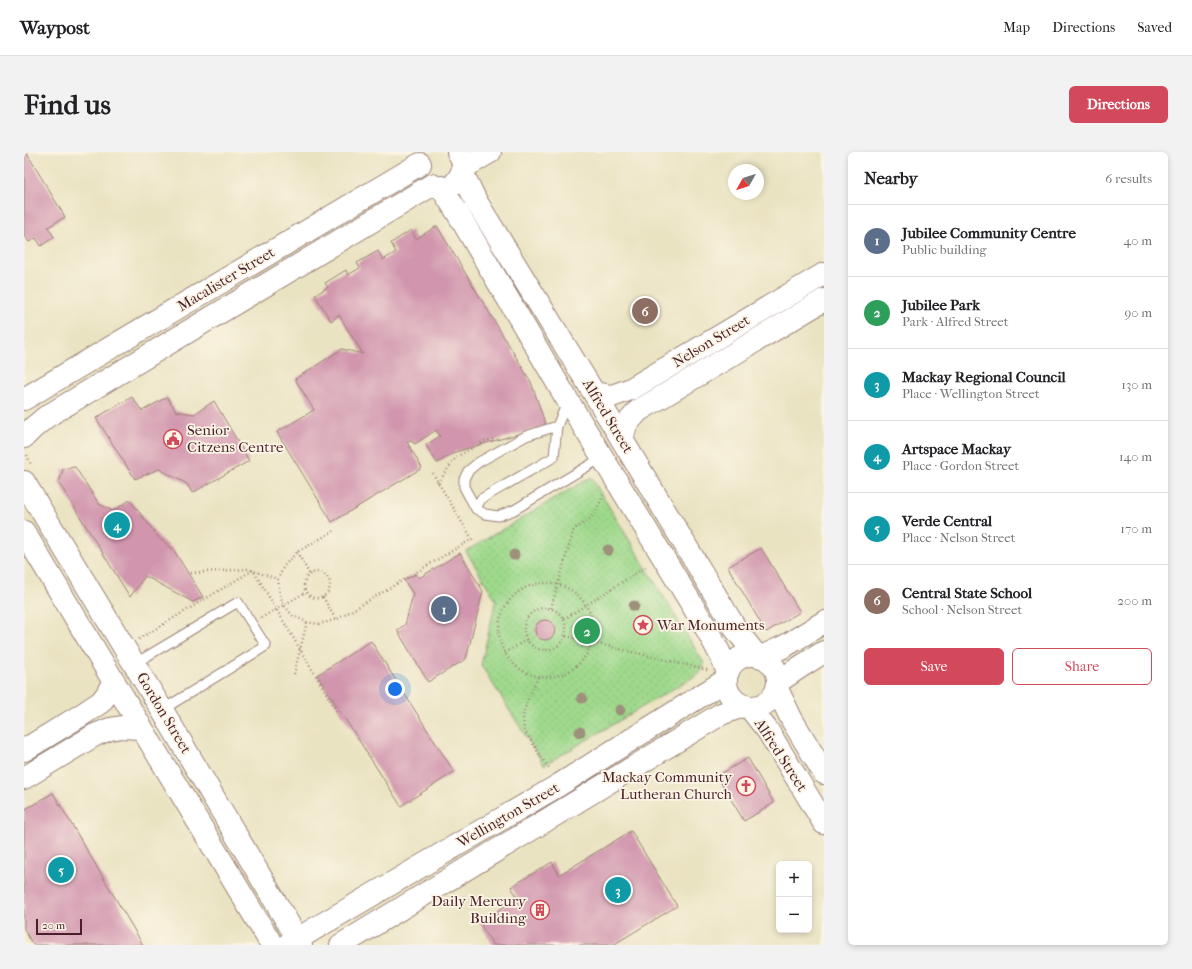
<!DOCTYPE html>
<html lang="en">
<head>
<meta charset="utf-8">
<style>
	:root { --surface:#fff; --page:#f2f2f2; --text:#202124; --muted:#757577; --line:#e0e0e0; --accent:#d1495b }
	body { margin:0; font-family:"IM FELL French Canon",serif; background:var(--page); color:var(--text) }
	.controls { position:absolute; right:12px; bottom:12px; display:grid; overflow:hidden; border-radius:6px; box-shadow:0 2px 6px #0003 }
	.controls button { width:36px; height:36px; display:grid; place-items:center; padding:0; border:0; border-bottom:1px solid var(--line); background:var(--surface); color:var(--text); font:20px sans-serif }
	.compass { position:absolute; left:704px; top:12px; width:36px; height:36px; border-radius:50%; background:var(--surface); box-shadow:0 2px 6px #0003; rotate:231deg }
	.scale { position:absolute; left:12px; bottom:10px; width:46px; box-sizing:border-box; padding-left:4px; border:2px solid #4a1f2b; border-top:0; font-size:11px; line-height:14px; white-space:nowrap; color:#4a1f2b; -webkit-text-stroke:3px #fcf5e5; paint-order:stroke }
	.you { position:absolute; left:371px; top:537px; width:14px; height:14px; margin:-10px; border:3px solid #fff; border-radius:50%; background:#1a73e8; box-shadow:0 0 0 6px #1a73e833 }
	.badge { display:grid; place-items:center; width:26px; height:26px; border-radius:50%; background:var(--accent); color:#fff; font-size:13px; font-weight:700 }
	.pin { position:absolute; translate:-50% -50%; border:2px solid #fff; box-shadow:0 1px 4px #0006 }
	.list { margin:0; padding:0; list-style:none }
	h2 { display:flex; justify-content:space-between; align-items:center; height:52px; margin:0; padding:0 16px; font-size:17px }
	h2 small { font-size:13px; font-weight:400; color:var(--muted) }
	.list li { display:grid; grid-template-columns:26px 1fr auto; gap:12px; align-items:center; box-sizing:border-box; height:72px; padding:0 16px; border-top:1px solid var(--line) }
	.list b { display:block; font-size:15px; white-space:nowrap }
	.list p { margin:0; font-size:13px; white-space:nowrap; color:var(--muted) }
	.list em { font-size:13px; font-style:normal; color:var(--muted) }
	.actions { display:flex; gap:8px; padding:12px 16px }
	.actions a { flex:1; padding:9px 0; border:1px solid var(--accent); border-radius:6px; text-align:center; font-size:14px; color:var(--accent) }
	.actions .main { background:var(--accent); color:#fff }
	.map { position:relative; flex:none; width:800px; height:793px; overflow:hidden; border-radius:6px }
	header { display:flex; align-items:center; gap:24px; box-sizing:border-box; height:56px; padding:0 20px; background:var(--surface); border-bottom:1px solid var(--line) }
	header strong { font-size:19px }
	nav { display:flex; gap:22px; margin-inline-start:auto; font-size:14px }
	.intro { display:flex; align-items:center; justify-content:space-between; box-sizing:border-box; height:96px; padding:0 24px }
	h1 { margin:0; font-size:28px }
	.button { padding:10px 18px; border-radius:6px; background:var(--accent); color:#fff; font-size:14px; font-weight:700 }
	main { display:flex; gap:24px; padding:0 24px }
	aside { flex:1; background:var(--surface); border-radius:6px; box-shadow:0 2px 6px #0003 }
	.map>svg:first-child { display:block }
	.park { fill:url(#park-dots); stroke:#747c5c }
	.building { fill:#d196ae }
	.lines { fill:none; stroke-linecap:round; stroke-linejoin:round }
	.lane-casing { stroke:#9a8176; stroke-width:11 }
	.secondary-casing { stroke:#9a8176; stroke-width:24 }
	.path { stroke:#9a8176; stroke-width:2.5; stroke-dasharray:1 3; stroke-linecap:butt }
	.lane { stroke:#fff; stroke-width:9 }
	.secondary { stroke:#fff; stroke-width:22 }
	.tree { fill:#9e917c }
	.labels { text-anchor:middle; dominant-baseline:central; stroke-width:3.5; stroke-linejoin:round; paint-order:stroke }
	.street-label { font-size:15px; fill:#4a1f2b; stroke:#fcf5e5 }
	.poi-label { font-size:15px; fill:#4a1f2b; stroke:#fcf5e5; text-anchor:start }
</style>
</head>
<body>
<header>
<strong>Waypost</strong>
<nav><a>Map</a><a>Directions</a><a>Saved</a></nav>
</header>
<div class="intro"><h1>Find us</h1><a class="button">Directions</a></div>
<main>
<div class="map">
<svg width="800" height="793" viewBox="0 0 800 793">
	<defs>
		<pattern id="park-dots" width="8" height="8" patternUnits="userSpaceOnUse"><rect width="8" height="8" fill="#9ed98c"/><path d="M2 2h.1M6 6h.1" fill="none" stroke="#8aba79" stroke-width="1.8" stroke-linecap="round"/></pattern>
	</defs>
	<rect width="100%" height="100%" fill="#fcf5e5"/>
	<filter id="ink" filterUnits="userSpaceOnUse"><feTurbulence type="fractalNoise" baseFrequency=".025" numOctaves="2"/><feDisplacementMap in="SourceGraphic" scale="8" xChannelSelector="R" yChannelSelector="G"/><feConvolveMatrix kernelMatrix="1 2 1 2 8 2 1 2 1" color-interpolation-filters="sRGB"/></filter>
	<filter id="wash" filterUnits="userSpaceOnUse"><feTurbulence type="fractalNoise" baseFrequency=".012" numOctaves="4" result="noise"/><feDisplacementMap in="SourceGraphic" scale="16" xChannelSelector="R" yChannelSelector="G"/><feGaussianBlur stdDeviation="0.9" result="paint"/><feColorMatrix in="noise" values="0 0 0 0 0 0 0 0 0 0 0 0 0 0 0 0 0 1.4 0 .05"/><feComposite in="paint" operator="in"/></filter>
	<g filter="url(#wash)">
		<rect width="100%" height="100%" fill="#eae3c2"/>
		<path class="park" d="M567,325L680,511L676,521L520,613L457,513L472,448L442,399Z"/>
		<g id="blocks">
			<path class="building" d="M0,0H2L41,65L24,75L30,85L17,94L12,86L5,90L1,84L0,85Z
				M413,74L507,230L522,274L431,300L413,311L402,293L416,284L412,278L391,292L387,289L383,290L398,316L308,370L253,280L290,258L271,227L318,197L339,202L315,163L307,169L291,143L304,135L301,131L322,118L324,123L336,116L333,111L354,99L359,108L372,100L367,91L387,78L392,87Z
				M108,245L118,259L143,245L152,259L170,262L190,249L225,309L168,341L163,332L135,317L111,327L72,266Z
				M51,315L75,352L89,359L106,348L135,386L149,397L179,445L169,450L121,424L106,445L35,331L39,317Z
				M737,396L776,460L742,480L704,415Z
				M436,401L459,439L442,507L404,530L373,478L381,473L389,442L380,428L392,422L395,426Z
				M511 478a10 10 0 1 1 20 0a10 10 0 1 1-20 0Z
				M347,489L430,620L377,654L293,523Z
				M724,606L750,651L720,669L693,624Z
				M29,641L112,781L119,793H9L0,777V658Z
				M607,679L653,754L589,793H469L455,770L494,746L487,735L528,710L535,723Z"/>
		</g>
	</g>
	<g filter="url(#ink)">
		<use href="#blocks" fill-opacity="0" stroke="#9a8176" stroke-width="1"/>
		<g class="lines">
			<g class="lane-casing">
				<path id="lane" d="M543,251L533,274L502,284L455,310L444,319L440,327V335L452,357L461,362L474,364L490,358L579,305
					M452,357L457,347L530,305L533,274
					M110,512L214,450L242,494L138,558"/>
			</g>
			<g class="secondary-casing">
				<path id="secondary" d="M439,16L466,0
					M438,20L452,49L570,241L713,479L733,504
					M431,31C440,22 442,11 434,0
					M417,35L433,60L541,244L681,474L695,500L704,520
					M570,241L588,244L607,237L800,122
					M0,247L396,12
					M0,285L10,275L22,265L408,33
					M598,288L602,273L614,259L800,148
					M0,330L138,558L277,793
					M0,380L248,793
					M702 529a26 26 0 1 1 52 0a26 26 0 1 1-52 0Z
					M737,505L761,494L800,470
					M754,530L776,515L800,500
					M753,537L768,568L800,621
					M725,555L744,579L800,671
					M0,598L59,562L77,550L83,542L90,529
					M0,626L71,583L86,577L98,575L117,576
					M263,793L535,633L702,528
					M317,793L697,562L719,554"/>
			</g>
			<path class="path" d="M3,303L7,313
				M414,331L432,305L461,289L472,286
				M310,379L273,400L260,414L254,427L256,443L260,453L269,464L283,470L294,472L312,468L448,387L408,320
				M273,400L286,423
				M280 433a13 13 0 1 1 26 0a13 13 0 1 1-26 0Z
				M167,421L223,417L254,427
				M475 478a47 47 0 1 1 94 0a47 47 0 1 1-94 0Z
				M299,445L312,468
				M500 477a21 21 0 1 1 42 0a21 21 0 1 1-42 0Z
				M527,456L550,377C568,368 572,362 579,343
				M237,466L282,440
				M540,467L622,415
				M542,484L683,518
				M115,487L229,418L314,561
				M481,501L502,488
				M270,522L283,470
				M514,525L503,549L499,564L500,578L526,618"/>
			<use href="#lane" class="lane"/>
			<use href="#secondary" class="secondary"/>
		</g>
		<g class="tree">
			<circle cx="584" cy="398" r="5.5"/>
			<circle cx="490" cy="403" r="5.5"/>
			<circle cx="610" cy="454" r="5.5"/>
			<circle cx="558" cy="546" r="5.5"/>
			<circle cx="596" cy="558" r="5.5"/>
			<circle cx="556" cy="580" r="5.5"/>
		</g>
	</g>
	<defs>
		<g id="civic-ring" transform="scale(1)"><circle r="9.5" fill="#fcf5e5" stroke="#d1495b" stroke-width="1.5"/><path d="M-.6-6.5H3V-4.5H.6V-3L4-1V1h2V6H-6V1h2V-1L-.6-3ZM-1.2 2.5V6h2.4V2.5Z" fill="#d1495b"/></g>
		<g id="sight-ring" transform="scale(1)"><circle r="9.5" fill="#fcf5e5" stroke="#d1495b" stroke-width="1.5"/><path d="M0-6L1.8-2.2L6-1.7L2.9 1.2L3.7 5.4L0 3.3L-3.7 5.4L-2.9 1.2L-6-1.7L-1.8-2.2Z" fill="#d1495b"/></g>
		<g id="church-ring" transform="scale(1)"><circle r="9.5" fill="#fcf5e5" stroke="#d1495b" stroke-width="1.5"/><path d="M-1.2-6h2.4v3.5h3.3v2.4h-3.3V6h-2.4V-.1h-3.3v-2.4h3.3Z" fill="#d1495b"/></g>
		<g id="building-ring" transform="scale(1)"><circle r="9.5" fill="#fcf5e5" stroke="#d1495b" stroke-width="1.5"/><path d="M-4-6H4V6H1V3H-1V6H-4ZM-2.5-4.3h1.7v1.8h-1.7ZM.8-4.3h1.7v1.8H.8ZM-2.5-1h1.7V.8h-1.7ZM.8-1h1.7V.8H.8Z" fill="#d1495b"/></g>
	</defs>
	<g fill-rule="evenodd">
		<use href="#civic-ring" x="149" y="287"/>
		<use href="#sight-ring" x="619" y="473"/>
		<use href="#church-ring" x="722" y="634"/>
		<use href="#building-ring" x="516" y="758"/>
	</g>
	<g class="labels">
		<g class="street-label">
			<text transform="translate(202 127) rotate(-31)">Macalister Street</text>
			<text transform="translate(687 189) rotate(-31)">Nelson Street</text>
			<text transform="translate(584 264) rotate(59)">Alfred Street</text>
			<text transform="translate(140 561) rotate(59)">Gordon Street</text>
			<text transform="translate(757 603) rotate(57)">Alfred Street</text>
			<text transform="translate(484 663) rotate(-30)">Wellington Street</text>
		</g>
		<g class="poi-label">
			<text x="163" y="278">Senior<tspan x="163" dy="17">Citzens Centre</tspan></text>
			<text x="633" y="473">War Monuments</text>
			<text x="708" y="625" text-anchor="end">Mackay Community<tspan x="708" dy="17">Lutheran Church</tspan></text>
			<text x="502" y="749" text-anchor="end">Daily Mercury<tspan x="502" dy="17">Building</tspan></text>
		</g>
	</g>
</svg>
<div class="controls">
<button>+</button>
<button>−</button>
</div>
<svg class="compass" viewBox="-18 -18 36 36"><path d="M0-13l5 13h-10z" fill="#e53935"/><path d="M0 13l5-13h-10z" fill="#757577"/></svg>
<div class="scale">20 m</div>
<div class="you"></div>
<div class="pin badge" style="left:420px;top:457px;background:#5c6f8a">1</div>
<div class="pin badge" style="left:563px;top:479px;background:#2e9e5b">2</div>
<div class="pin badge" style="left:594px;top:738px;background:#0f9aa8">3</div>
<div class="pin badge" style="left:93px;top:373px;background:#0f9aa8">4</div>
<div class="pin badge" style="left:37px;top:718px;background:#0f9aa8">5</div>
<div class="pin badge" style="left:621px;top:159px;background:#8d6e63">6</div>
</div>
<aside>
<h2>Nearby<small>6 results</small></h2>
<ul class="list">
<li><span class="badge" style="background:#5c6f8a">1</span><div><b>Jubilee Community Centre</b><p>Public building</p></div><em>40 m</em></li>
<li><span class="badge" style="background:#2e9e5b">2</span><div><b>Jubilee Park</b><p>Park · Alfred Street</p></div><em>90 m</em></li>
<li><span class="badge" style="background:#0f9aa8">3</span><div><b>Mackay Regional Council</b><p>Place · Wellington Street</p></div><em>130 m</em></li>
<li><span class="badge" style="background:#0f9aa8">4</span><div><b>Artspace Mackay</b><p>Place · Gordon Street</p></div><em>140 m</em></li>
<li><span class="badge" style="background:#0f9aa8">5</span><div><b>Verde Central</b><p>Place · Nelson Street</p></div><em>170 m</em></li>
<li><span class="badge" style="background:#8d6e63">6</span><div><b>Central State School</b><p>School · Nelson Street</p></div><em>200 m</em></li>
</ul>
<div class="actions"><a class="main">Save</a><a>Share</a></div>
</aside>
</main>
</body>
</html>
